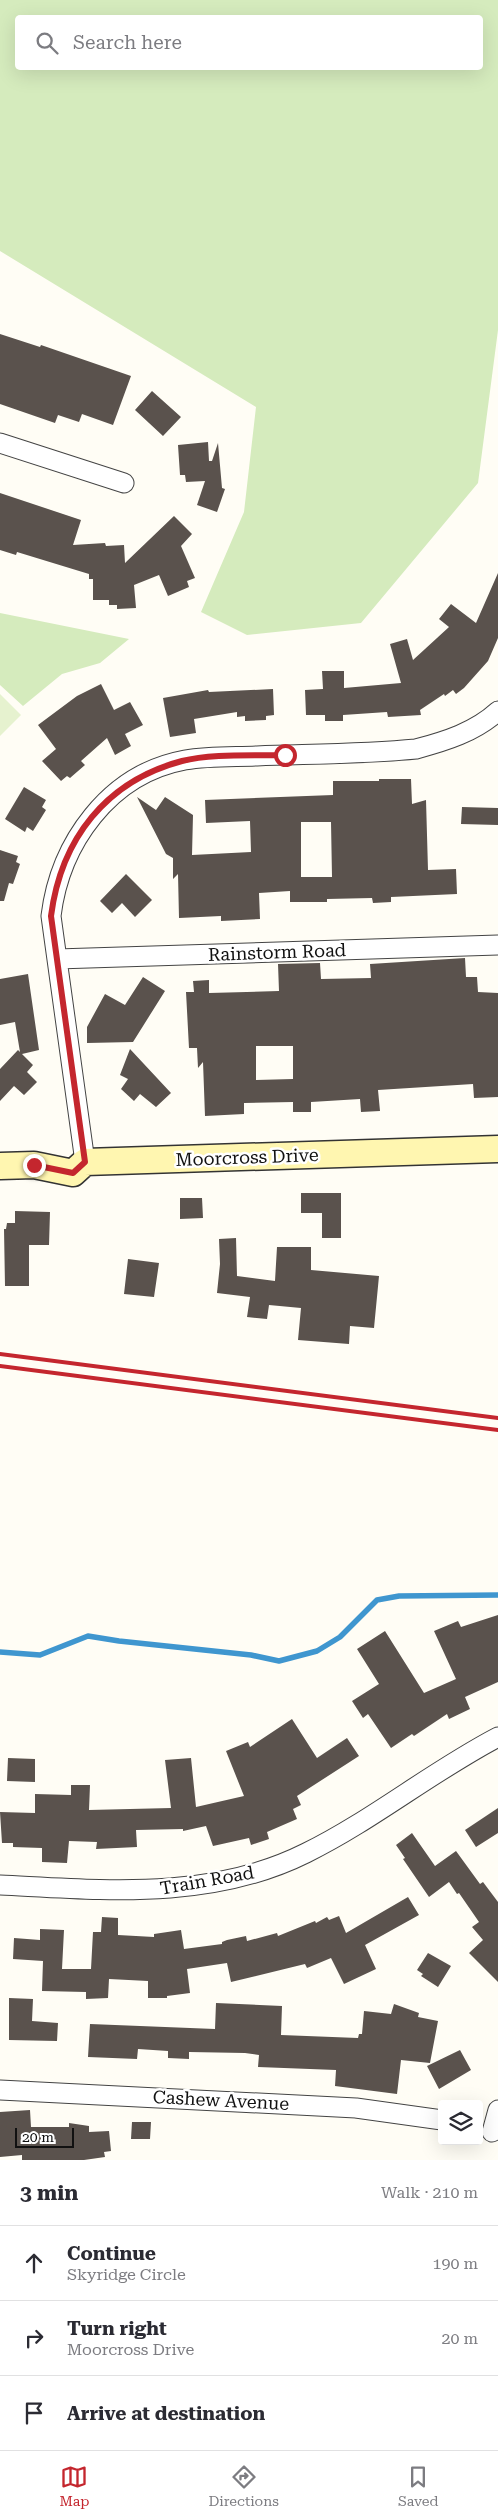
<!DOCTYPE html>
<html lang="en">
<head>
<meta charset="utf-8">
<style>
	:root { --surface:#fff; --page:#f2f2f3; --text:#2b2b33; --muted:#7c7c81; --line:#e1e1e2; --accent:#c4262e }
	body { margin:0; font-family:"Roboto Serif",serif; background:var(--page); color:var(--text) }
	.controls { position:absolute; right:15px; bottom:15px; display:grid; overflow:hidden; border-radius:5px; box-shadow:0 5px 20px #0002 }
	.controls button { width:45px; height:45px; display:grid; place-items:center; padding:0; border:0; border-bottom:1px solid var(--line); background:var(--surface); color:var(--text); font:25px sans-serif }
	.scale { position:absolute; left:15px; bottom:12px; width:59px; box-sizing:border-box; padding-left:5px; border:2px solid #111; border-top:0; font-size:14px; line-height:18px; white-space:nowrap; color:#111; -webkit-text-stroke:4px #fff; paint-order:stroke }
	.stop { position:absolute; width:15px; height:15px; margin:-11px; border:4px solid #c4262e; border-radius:50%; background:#fff }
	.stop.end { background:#c4262e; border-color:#fff; box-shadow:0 1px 5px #0008 }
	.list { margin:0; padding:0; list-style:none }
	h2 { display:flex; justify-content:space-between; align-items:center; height:65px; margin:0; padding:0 20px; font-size:21px }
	h2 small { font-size:16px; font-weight:400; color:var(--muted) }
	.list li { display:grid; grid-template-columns:32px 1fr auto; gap:15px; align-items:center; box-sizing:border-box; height:75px; padding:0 20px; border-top:1px solid var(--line) }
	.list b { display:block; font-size:19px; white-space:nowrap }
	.list p { margin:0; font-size:16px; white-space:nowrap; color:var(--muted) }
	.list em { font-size:16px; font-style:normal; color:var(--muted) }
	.icon { flex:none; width:28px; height:28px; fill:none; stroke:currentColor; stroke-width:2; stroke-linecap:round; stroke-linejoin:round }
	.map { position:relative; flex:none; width:498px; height:2160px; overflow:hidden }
	.search { position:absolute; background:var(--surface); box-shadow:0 5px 20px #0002; left:15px; right:15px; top:15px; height:55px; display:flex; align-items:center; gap:12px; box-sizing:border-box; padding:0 18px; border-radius:5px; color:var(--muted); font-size:19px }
	.sheet { height:290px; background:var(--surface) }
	nav { display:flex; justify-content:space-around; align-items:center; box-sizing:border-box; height:70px; border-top:1px solid var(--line); background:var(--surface); font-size:14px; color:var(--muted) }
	nav a { display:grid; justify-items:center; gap:2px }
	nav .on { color:var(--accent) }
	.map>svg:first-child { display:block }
	.green { fill:#d5ebbd; fill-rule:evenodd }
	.pitch { fill:#e6f2cf }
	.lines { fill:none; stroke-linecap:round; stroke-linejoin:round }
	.stream { stroke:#3f96cf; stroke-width:5.5 }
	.building { fill:#5a524d; fill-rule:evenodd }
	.street-casing { stroke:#444; stroke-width:21 }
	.secondary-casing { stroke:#333; stroke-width:29 }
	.street { stroke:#fff; stroke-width:19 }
	.secondary { stroke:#fff6b0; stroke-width:26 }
	.rail { stroke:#c4262e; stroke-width:4 }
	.route { stroke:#c4262e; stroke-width:6 }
	.labels { text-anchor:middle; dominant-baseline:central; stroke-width:5; stroke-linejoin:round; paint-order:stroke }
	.street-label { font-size:18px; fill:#111; stroke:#fff }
</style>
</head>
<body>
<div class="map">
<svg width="498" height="2160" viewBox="0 0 498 2160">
	<rect width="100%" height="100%" fill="#fffdf5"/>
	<path class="green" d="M0,0H498V330L478,483L361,623L247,635L201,612L244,512L256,407L0,251ZM18,18H480V68H18Z
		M0,613L129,639L100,663L62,674L23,706L0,685Z"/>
	<path class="pitch" d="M0,694L21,715L0,736Z"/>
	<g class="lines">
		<path class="stream" d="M0,1652L40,1655L88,1636L119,1641L251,1655L279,1661L317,1651L340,1637L377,1600L399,1596L498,1595"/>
	</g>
	<path class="building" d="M0,334L40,347L41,345L131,376L113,425L82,414L79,422L58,415L55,423L0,404Z
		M152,391L181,417L163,436L135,410Z
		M208,442L209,461H212L218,443L222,488L225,489L217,512L197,505L205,481L186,482L185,475H180L178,445Z
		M0,493L81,520L73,545L105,543L106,546L124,545L125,563L174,516L192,534L181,546L195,578L187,581L189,587L168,596L159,575L134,585L136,608L117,609V605H109V600H93V579H89V574L17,552L16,555L0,550Z
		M498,573V638L488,661L464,688L456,694L453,690L445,696L444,694L420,710L421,715L388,717L387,712L343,715V721H325V715H306L305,690L323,689L322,671H344V688L401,683L390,644L407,639L413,660L449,627L439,619L451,604L476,623Z
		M101,684L114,710L130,702L143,725L125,734L131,746L115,755L107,738L81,761L85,765L70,778L67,776L61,781L42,761L56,749L38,725L77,696Z
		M273,689L274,715L266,716V720L245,721V716L237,717V712L194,719L196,733L170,737L163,698L208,690L209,692Z
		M379,779H411L412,804L426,800L428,870L456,869L457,894L391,897V902L373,903L372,898L327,899V902H290V891L259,893L260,919L221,921V916L179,918L178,874L173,879V858L166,854L137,797L156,810L165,797L193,815L192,855L251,852L250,821L206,823L205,800L333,795V781H379ZM301,822H331L332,877H301Z
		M24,787L46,800L42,807L46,810L33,831L27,827L25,832L5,819Z
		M462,807L498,808V825L461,824Z
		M0,850L18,856L16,862L20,864L13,884L9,883L4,901H0Z
		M126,874L152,900L135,917L122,903L112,913L100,901Z
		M465,958L466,977H477L478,992L498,993V1097L474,1098L473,1084L378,1090L380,1111L361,1112L360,1099L311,1102V1112H293V1102L244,1103V1114L205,1116L203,1062L198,1068L197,1048H189L186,992H194L193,981L209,980V993L279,991L278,964L320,963L321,979L371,978L370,964ZM256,1046H293V1079L256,1080Z
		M28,974L39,1050L22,1054L33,1065L27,1072L37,1082L24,1095L14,1086L0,1101V1069L18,1050L20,1052L15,1022L0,1025V979Z
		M143,977L165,991L133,1042L87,1043V1027L105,994L125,1005Z
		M130,1049L171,1093L156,1107L140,1094L134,1101L121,1089L128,1079L120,1075Z
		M301,1193H341V1238H322V1213H301Z
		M180,1198H202L203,1218L180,1219Z
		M15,1211L50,1212L49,1245H29V1286H5L4,1229H6L7,1223H15Z
		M236,1238L237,1276L275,1281L277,1247H311V1270L379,1276L374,1328L350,1326L349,1344L298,1340L301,1308L269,1305L267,1319L247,1317L250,1297L217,1293L220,1264L219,1239Z
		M128,1259L159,1263L154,1297L124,1294Z
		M498,1615V1682L465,1697L470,1709L449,1719L447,1714L414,1736L412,1734L391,1748L368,1714L363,1718L352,1701L379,1684L357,1649L385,1631L424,1693L456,1679L434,1631L458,1621L461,1627Z
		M292,1719L317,1758L347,1738L359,1756L297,1796L301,1805L293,1809L297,1819L267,1832L269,1839L251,1845L249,1838L213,1846L206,1826L183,1831V1829L136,1830L137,1847L96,1849L97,1842L69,1841L67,1863L42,1862V1848L13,1847V1843H2L0,1812L35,1813V1794L71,1795V1785H90L89,1810L171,1808L165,1760L191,1758L196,1807L244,1796L226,1751L248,1742L250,1747Z
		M8,1758L35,1759V1782L7,1781Z
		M498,1808V1833L476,1847L465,1830Z
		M412,1833L435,1866L456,1851L480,1884L483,1882L498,1902V1982L469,1953L483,1940L472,1927L479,1922L459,1893L457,1894L449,1882L429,1897L403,1859L405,1858L396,1845Z
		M408,1897L419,1915L365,1945L376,1969L344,1984L331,1958L307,1968L305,1964L231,1982L227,1963L187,1969L190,1993L167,1996V1998H148V1981L109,1979L108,1998L86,1999V1992L42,1991L43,1961L13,1959L14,1938L40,1940V1929L64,1930L62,1969H91L93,1932H101L102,1917L118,1918V1935L154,1937V1934L181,1930L184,1949L222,1944V1942L227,1940L246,1936L247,1941L277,1933L278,1936L315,1921L316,1923L327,1917L329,1920L339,1916L346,1933Z
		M428,1953L451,1966L438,1987L421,1976L423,1974L417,1970Z
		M9,1998L33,1999L32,2021L58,2023L57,2041L9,2040Z
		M216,2003L282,2006L281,2035L358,2038L359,2034H362L364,2011L391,2014L394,2004L419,2013L418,2017L438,2021L430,2063L401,2060L397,2094L335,2086L336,2070L258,2067L259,2055L245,2053L189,2052V2059L168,2058V2051L138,2049L137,2059L88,2057L90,2024L215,2029Z
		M460,2050L471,2070L439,2089L427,2066Z
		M30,2110L31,2127H69V2123L89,2126V2132L109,2131L111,2151L104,2152L105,2157L84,2160H22V2155L0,2157V2112Z
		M132,2122H151L150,2139H131Z"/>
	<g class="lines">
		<g class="street-casing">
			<path id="street" d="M0,443L124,483
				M57,959L498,945
				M85,1162L51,916C60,843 109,774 185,760C209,756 233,757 257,756C310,754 364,754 416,749C446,741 475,732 498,711
				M0,1885C104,1890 210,1901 306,1853C373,1820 431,1772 498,1737
				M0,2090L356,2108L442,2120
				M492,2132L498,2110"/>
		</g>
		<g class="secondary-casing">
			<path id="secondary" d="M0,1166L34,1165L73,1173L85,1162L498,1149"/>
		</g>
		<use href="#street" class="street"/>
		<use href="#secondary" class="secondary"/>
		<path class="rail" d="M0,1354L498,1418
			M0,1366L498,1430"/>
	</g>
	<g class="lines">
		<path class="route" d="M34,1165L73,1173L85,1162L51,916C61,839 106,781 182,761C212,753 254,756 285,755"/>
	</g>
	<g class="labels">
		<g class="street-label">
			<text transform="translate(277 952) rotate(-2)">Rainstorm Road</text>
			<text transform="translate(247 1157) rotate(-2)">Moorcross Drive</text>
			<text transform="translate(207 1880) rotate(-10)">Train Road</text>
			<text transform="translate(221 2100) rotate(3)">Cashew Avenue</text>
		</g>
	</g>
</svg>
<div class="controls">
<button><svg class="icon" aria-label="layers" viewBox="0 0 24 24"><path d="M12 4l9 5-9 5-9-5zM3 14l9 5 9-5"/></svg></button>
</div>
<div class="scale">20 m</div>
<div class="stop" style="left:285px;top:755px"></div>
<div class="stop end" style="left:34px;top:1165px"></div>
<div class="search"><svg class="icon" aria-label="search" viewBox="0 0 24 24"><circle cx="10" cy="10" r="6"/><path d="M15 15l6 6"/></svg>Search here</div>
</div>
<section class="sheet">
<h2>3 min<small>Walk · 210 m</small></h2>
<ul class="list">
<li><svg class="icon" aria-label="ahead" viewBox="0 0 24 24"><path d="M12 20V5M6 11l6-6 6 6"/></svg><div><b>Continue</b><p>Skyridge Circle</p></div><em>190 m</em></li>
<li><svg class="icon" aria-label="right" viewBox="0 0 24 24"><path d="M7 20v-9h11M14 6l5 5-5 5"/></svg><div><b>Turn right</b><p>Moorcross Drive</p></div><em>20 m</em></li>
<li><svg class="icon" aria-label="arrive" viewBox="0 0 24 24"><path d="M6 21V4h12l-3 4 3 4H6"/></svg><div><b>Arrive at destination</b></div></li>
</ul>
</section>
<nav>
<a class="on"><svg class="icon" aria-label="map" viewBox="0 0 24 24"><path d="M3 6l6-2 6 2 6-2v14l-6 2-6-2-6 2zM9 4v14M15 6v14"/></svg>Map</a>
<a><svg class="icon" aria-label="directions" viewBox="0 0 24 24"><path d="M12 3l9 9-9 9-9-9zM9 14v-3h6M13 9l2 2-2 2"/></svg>Directions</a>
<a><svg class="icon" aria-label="saved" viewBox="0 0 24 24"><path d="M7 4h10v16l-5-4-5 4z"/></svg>Saved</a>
</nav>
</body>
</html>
